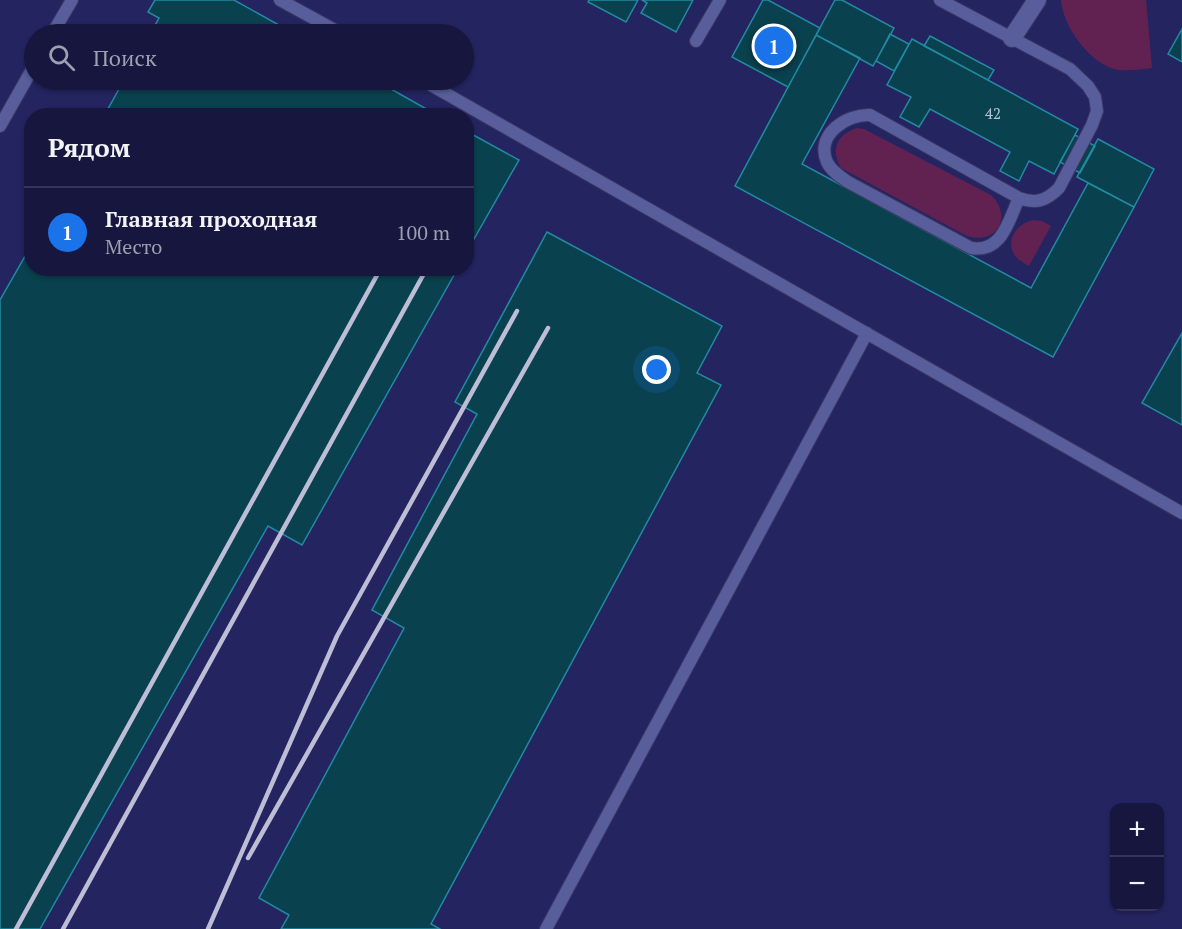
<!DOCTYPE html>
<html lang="ru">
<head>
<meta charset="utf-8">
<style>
	:root { --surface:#16163f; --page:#1f1f46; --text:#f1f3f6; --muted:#9e9fb0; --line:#353559; --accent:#1a73e8 }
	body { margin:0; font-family:"PT Serif",serif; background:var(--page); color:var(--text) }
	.controls { position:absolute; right:18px; bottom:18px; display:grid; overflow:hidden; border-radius:12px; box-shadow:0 2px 4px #0004 }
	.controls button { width:54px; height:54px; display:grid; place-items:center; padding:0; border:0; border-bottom:2px solid var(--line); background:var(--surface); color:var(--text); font:30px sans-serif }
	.you { position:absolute; left:657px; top:370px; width:21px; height:21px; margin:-15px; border:4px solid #fff; border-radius:50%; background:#1a73e8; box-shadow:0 0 0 9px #1a73e833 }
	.badge { display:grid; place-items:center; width:39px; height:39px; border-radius:50%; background:var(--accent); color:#fff; font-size:20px; font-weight:700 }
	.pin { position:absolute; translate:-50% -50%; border:3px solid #fff; box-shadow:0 2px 6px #0006 }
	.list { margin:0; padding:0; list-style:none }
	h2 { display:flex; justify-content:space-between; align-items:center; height:78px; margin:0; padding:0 24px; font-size:26px }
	h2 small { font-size:20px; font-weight:400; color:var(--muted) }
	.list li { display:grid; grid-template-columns:39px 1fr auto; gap:18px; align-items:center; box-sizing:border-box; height:90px; padding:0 24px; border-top:2px solid var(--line) }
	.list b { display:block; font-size:22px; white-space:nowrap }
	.list p { margin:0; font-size:20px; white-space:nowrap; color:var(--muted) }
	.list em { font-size:20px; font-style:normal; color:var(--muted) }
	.icon { flex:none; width:33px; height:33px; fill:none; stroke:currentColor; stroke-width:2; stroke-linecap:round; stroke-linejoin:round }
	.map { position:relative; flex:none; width:1182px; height:929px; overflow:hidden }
	.search { position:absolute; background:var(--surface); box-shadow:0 2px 4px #0004; left:24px; top:24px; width:450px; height:66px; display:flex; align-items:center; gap:15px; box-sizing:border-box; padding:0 21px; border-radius:33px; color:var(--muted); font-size:22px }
	.panel { position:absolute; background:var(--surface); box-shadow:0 2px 4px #0004; left:24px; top:108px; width:450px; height:168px; border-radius:24px }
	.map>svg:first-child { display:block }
	.built { fill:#242461; fill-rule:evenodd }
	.green { fill:#612252 }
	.building { fill:#0a414e; stroke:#238aa3; stroke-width:1.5 }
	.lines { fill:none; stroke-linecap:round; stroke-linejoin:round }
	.lane-casing { stroke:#3c3763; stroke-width:14 }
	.street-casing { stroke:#3c3763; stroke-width:20 }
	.lane { stroke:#585e9b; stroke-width:12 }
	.street { stroke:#585e9b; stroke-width:18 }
	.rail { stroke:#bdbed6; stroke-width:4.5 }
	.labels { text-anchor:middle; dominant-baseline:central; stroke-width:4.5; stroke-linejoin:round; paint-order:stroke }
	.number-label { font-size:15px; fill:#b4c3d1 }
</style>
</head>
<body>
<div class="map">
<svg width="1182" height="929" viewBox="0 0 1182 929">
	<rect width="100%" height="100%" fill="#1e1e54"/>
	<path class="built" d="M0,0H1182V929H0ZM34,34H464V80H34ZM32,116H466V268H32ZM1114,808H1160V906H1114Z"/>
	<path class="green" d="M1061,0H1146L1152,68C1140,69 1125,72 1114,69C1088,61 1063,26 1061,0Z
		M857,128L864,129L991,195C1014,217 995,247 965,235L841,168C830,150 837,134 857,128Z
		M1033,220L1042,221L1051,226L1029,266C1024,263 1017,260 1014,254C1005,238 1019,223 1033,220Z"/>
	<path class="building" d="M155,0H234L295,34H150L159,18L148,12Z
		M589,0H638L626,22L588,2Z
		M642,0H693L676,32L641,13L647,3Z
		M763,0H768L820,28L788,87L732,57Z
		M835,0H842L894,28L873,66L816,35Z
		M1182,29V62L1168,54Z
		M890,34L909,44L894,71L876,61Z
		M816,35L860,58L802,164L1031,288L1088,183L1134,207L1053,357L735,186Z
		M930,36L994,70L988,80L924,46Z
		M912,39L1078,129L1054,174L1029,161L1019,181L1000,171L1010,152L930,109L919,127L900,117L911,97L887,85Z
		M124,80H375L439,116H104Z
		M466,131L519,160L466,253Z
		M1075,135L1095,146L1080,173L1060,162Z
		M1098,139L1154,169L1134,207L1077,177Z
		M547,232L722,326L697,373L721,385L431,924L440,929H281L289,915L259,898L404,628L372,610L477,414L455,402Z
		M32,244V268H458L302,545L268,526L40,929H0V300Z
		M1182,333V425L1142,403Z"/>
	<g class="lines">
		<g class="lane-casing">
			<path id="lane" d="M280,0L342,34
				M940,0L1070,69L1088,86L1095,97L1097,111L1092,125L1059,188C1046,201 1036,204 1019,198L870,115C846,114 815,135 827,162C831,171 841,177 848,182L971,248C1002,253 1008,222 1019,198
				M52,34L72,0
				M696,41L720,0
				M422,80L1182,513
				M0,126L34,66
				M546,929L867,333"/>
		</g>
		<g class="street-casing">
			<path id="street" d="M1012,38L1037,0"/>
		</g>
		<use href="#lane" class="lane"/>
		<use href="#street" class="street"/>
		<path class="rail" d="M248,858L548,328
			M16,929L381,268
			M63,929L427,268
			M208,929L337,636L517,311"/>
	</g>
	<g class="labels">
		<g class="number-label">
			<text x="993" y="113">42</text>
		</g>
	</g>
</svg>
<div class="controls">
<button>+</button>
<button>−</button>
</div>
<div class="you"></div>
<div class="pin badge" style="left:774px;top:46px">1</div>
<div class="search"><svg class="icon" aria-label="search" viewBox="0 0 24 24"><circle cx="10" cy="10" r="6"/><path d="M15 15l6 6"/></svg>Поиск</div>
<section class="panel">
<h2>Рядом<small></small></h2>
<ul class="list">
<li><span class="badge">1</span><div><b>Главная проходная</b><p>Место</p></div><em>100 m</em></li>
</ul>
</section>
</div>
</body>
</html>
